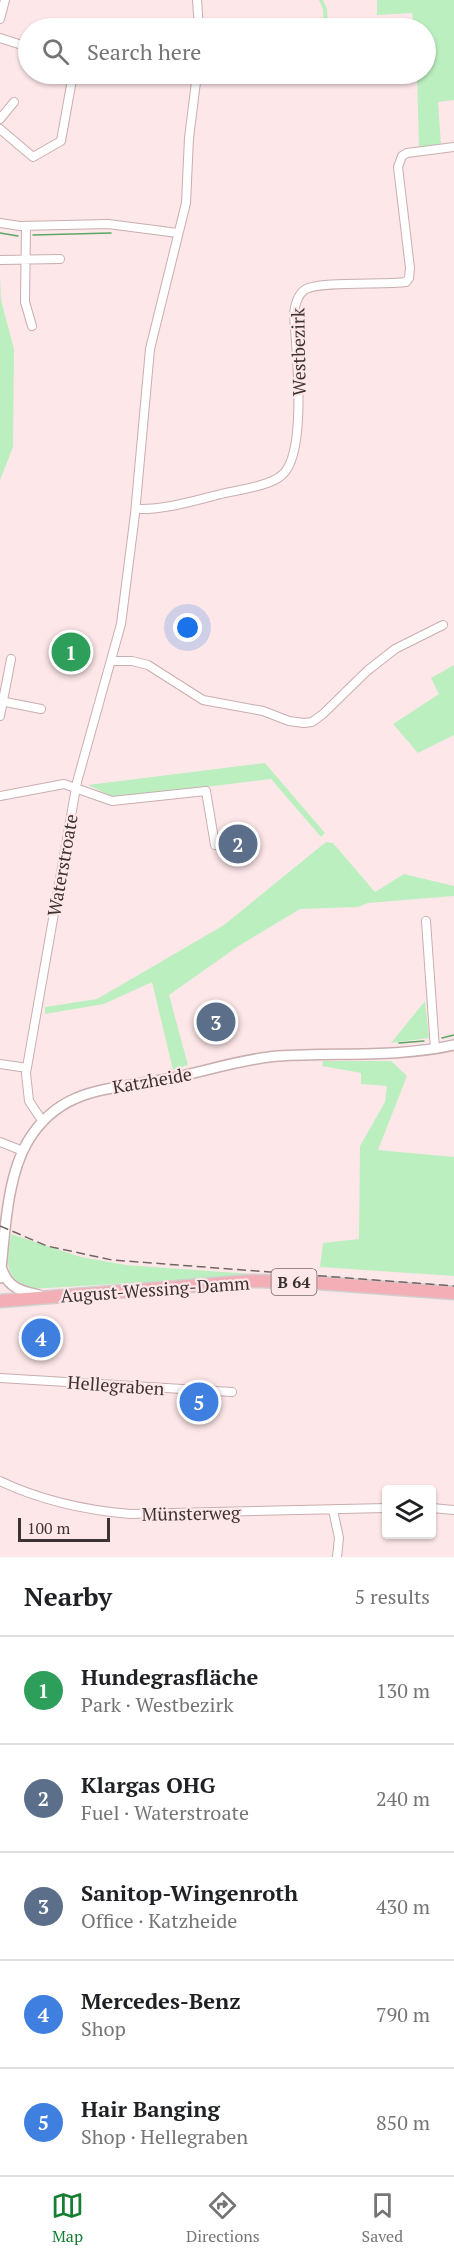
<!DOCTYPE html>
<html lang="en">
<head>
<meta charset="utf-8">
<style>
	:root { --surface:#fff; --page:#f6f6f6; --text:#202124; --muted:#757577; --line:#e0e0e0; --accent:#167e32 }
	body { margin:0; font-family:"PT Serif",serif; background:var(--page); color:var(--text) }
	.controls { position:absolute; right:18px; bottom:18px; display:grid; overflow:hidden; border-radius:6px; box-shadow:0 2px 4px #0004 }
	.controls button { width:54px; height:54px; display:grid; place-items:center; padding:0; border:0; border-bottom:2px solid var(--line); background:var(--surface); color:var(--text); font:30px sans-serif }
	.scale { position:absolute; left:18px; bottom:15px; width:92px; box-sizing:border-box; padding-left:6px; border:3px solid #3d3233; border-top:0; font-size:16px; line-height:21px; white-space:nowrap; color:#3d3233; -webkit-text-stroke:4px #fee7e9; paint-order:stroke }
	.you { position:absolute; left:188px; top:628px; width:21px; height:21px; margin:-15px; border:4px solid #fff; border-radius:50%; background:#1a73e8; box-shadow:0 0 0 9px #1a73e833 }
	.badge { display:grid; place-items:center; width:39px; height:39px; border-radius:50%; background:var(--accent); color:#fff; font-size:20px; font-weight:700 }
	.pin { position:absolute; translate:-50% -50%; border:3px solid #fff; box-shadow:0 2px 6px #0006 }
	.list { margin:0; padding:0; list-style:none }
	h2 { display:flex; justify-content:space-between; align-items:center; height:78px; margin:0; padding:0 24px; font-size:26px }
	h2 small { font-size:20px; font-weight:400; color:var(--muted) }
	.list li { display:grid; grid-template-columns:39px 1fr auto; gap:18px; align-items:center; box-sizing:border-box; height:108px; padding:0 24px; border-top:2px solid var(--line) }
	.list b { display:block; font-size:22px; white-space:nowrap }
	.list p { margin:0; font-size:20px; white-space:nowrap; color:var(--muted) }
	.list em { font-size:20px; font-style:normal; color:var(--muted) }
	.icon { flex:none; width:33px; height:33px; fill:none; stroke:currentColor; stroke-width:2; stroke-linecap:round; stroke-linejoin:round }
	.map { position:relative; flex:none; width:454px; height:1557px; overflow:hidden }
	.search { position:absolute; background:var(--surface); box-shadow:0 2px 4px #0004; left:18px; right:18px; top:18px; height:66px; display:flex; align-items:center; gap:15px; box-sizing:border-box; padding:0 21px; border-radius:33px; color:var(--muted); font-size:22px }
	.sheet { height:618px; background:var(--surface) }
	nav { display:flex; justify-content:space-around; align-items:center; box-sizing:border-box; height:84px; border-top:2px solid var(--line); background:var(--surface); font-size:16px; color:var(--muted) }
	nav a { display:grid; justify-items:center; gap:3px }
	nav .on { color:var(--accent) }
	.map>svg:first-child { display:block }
	.green { fill:#bcefc0 }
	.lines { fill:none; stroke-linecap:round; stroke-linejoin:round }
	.stream { stroke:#5ba565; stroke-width:1.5 }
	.minor-casing { stroke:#c9aeaf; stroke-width:10 }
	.tertiary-casing { stroke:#c9aeaf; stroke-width:12 }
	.primary-casing { stroke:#d0cece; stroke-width:15 }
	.minor { stroke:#fff; stroke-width:8 }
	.tertiary { stroke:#fff; stroke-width:9 }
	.primary { stroke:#f4aeb6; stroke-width:12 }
	.rail { stroke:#736566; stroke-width:1.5; stroke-dasharray:9 4.5; stroke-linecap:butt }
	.labels { text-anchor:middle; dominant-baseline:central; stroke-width:4.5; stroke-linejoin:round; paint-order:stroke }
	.shield { fill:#fee7e9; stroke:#77686a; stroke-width:1.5 }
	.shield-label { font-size:16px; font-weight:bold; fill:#3d3233 }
	.street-label { font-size:18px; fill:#3d3233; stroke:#fee7e9 }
</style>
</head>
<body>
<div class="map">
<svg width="454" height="1557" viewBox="0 0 454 1557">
	<rect width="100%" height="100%" fill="#fee7e9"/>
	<path class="green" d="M319,0H323L327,9L328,24L410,26V28H324L323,9Z
		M377,0H454V100L438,102L441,145L419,147L417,74H426V28H414L412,13L377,15Z
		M0,277L1,300L14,349L13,447L0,480Z
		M454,665V735L418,753L393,724L439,694L431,678Z
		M265,763L325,833L321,837L271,779L149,794L111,796L88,785Z
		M326,842L333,843L375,892L404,874L454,886V896L368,903L358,907L300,909L237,947L169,995L188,1065L173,1070L152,982L104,1004L45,1014V1007L97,999L152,967L224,925Z
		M425,1001L429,1038L391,1043Z
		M323,1061H391L407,1076L378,1150L454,1157V1276L320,1267L323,1243L359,1239L360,1146L385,1102L387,1086L361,1084V1073L322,1066Z
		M11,1234L81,1257L126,1265L265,1275L31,1289C1,1278 8,1260 11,1234Z"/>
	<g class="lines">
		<path class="stream" d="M0,233L18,236
			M33,235L111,233
			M442,1038L454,1035
			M399,1043L424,1041"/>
		<g class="minor-casing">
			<path id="minor" d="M197,0L199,28
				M0,19L5,0
				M84,28V24
				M0,38L28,47
				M0,119L14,102
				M0,129L33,157L61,141L73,74
				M0,223L20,226L108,224L178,233
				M26,226L25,302L32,326
				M0,260L60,259
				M136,509C164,510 194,501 221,494C238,490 270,486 282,475C308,453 296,348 294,314C295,305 297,294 306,289C320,281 385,285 406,282L409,278L410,268L398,167L402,156L407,153L454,147
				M112,661H132L148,665L203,700L263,711L289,721L304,723L312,722L323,714L367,671L395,649L443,625
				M0,701L41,709
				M0,716L11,659
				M0,796L64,784L112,801L206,791L215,845
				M426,921L435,1049
				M0,1064L27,1068
				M43,1122L29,1101L26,1073L77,782L121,624L135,514L150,349L186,203L189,138L197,74
				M0,1142L23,1151
				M0,1378L232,1392
				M0,1481C42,1501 84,1510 130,1514L386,1508
				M432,1508L454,1510
				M333,1510L339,1538L337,1557"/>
		</g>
		<g class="tertiary-casing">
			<path id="tertiary" d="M2,1269C8,1288 21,1291 39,1295
				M0,1278C5,1236 6,1178 28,1141C61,1086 111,1090 167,1079C204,1072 240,1059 278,1056C337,1052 395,1058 454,1045"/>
		</g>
		<g class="primary-casing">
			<path id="primary" d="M0,1301L253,1281L305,1282L454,1293"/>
		</g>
		<use href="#minor" class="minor"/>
		<use href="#tertiary" class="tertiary"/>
		<use href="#primary" class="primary"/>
		<path class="rail" d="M0,1226L47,1246L112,1260L454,1286"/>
	</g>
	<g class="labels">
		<rect class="shield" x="271.5" y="1269" width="45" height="26" rx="4.5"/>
		<g class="shield-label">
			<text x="294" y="1282">B 64</text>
		</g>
		<g class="street-label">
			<text transform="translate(298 352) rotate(-91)">Westbezirk</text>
			<text transform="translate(62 865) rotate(-80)">Waterstroate</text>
			<text transform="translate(152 1080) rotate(-10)">Katzheide</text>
			<text transform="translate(155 1289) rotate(-4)">August-Wessing-Damm</text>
			<text transform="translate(116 1385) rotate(4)">Hellegraben</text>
			<text transform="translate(191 1513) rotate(-1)">Münsterweg</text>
		</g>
	</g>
</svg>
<div class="controls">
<button><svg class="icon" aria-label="layers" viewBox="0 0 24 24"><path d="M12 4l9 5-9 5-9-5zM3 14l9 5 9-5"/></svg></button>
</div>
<div class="scale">100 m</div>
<div class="you"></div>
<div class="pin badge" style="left:71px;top:652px;background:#2e9e5b">1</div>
<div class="pin badge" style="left:238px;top:844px;background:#5c6f8a">2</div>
<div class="pin badge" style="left:216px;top:1022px;background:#5c6f8a">3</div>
<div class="pin badge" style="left:41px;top:1338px;background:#3f7fe0">4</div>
<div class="pin badge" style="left:199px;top:1402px;background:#3f7fe0">5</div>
<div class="search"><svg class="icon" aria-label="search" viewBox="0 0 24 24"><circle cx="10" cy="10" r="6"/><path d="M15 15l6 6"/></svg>Search here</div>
</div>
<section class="sheet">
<h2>Nearby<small>5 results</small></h2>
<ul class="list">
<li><span class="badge" style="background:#2e9e5b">1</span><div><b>Hundegrasfläche</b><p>Park · Westbezirk</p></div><em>130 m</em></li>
<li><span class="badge" style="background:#5c6f8a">2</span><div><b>Klargas OHG</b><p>Fuel · Waterstroate</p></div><em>240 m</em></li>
<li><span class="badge" style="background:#5c6f8a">3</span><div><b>Sanitop-Wingenroth</b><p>Office · Katzheide</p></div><em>430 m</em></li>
<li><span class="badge" style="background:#3f7fe0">4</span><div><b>Mercedes-Benz</b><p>Shop</p></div><em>790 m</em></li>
<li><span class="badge" style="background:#3f7fe0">5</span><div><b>Hair Banging</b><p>Shop · Hellegraben</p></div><em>850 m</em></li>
</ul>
</section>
<nav>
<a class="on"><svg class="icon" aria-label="map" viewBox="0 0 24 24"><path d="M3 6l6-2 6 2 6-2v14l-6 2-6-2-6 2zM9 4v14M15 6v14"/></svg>Map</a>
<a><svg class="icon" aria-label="directions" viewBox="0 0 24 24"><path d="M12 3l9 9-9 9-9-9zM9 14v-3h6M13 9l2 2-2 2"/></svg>Directions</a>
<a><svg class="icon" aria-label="saved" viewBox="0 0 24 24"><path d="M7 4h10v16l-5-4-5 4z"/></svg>Saved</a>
</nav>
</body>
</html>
